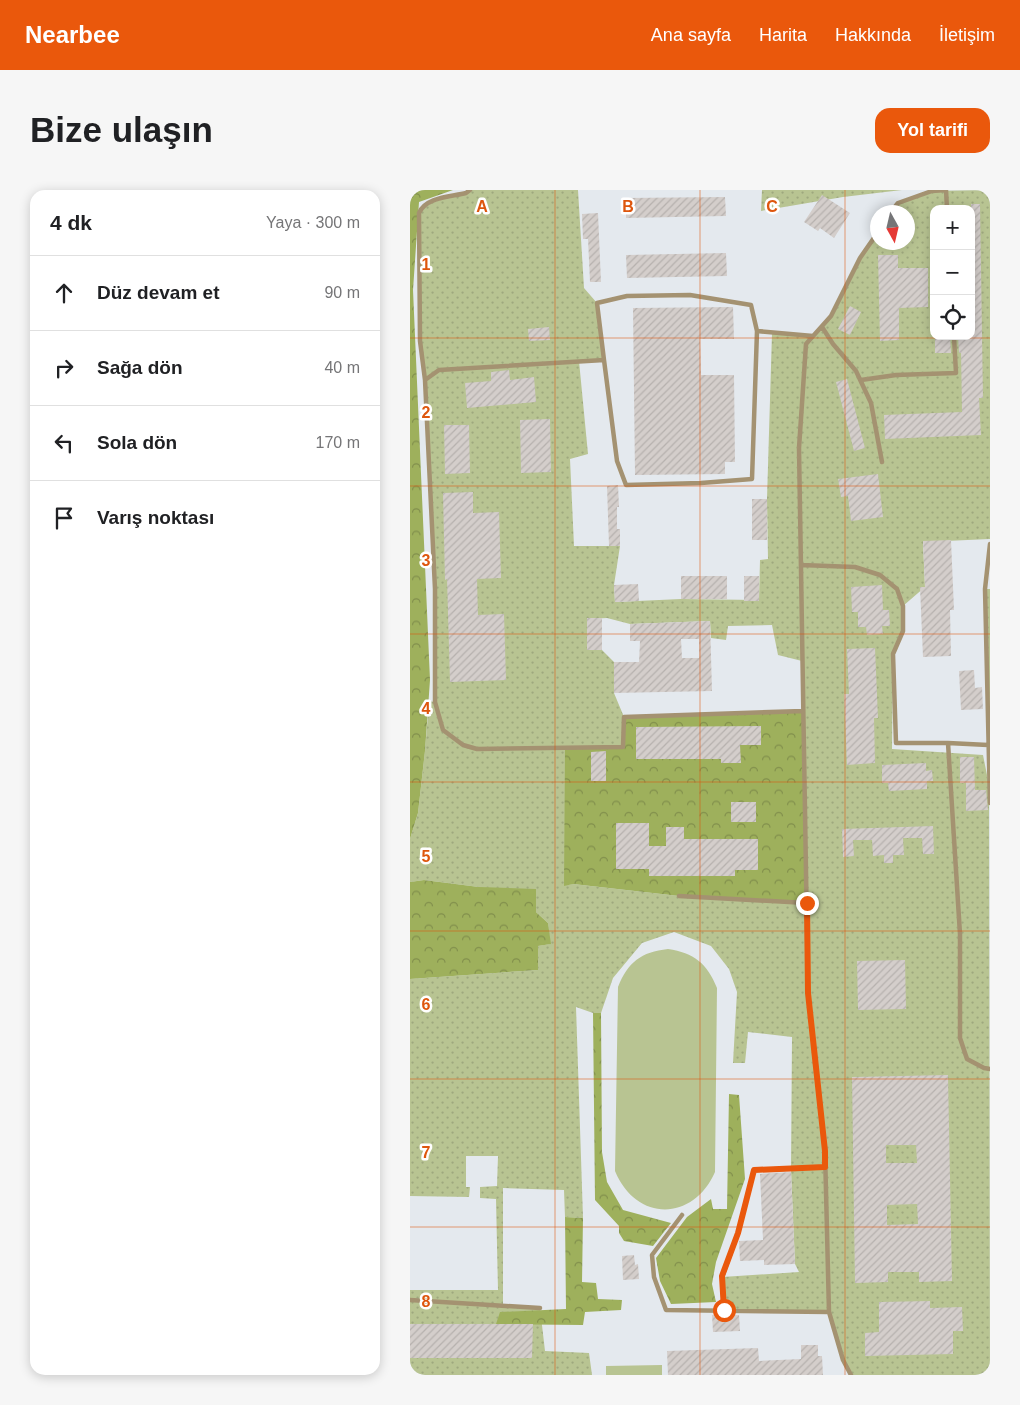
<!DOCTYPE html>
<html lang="tr">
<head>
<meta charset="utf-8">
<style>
	:root { --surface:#fff; --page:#f6f6f6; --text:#202124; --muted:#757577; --line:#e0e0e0; --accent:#ea580c }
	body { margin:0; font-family:Arial,sans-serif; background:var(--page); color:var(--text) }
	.controls { position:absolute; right:15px; top:15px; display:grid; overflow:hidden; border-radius:10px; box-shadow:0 2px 12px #0003 }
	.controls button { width:45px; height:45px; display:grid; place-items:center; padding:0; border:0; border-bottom:1px solid var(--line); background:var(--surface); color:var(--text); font:25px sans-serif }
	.compass { position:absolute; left:460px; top:15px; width:45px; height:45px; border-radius:50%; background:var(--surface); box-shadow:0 2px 12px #0003; rotate:172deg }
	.stop { position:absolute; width:15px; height:15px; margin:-11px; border:4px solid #ea580c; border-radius:50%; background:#fff }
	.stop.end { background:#ea580c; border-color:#fff; box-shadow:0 1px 5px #0008 }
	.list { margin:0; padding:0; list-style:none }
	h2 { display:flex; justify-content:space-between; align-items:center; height:65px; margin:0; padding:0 20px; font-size:21px }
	h2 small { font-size:16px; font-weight:400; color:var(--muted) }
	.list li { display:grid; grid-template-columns:32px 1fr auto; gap:15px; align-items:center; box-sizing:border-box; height:75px; padding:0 20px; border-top:1px solid var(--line) }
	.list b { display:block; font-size:19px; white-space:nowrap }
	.list em { font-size:16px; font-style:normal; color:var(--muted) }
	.icon { flex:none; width:28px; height:28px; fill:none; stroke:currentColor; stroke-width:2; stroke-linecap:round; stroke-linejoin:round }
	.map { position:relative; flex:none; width:580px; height:1185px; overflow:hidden; border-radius:15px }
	header { display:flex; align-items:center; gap:30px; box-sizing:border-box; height:70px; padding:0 25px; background:var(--accent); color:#fff }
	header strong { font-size:24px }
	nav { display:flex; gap:28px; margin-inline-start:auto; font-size:18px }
	.intro { display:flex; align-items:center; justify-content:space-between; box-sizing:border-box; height:120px; padding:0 30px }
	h1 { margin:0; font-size:35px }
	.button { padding:12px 22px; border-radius:15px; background:var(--accent); color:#fff; font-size:18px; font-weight:700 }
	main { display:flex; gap:30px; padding:0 30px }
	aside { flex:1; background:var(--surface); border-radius:15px; box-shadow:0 2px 12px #0003 }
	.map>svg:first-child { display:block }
	.grass { fill:url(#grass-dots); fill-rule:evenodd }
	.forest { fill:url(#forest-crowns) }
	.pitch { fill:#b8c492 }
	.building { fill:url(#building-hatch); fill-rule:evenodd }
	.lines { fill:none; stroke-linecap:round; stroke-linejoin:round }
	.lane { stroke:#a49271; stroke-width:4.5 }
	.route { stroke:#ea580c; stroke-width:6 }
	.grid { fill:none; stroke:#de560d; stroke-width:1; stroke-opacity:0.55 }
	.grid-label { font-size:16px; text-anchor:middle; font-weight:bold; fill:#de560d; stroke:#fff; stroke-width:5; stroke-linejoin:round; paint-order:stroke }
</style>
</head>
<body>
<header>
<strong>Nearbee</strong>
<nav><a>Ana sayfa</a><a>Harita</a><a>Hakkında</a><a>İletişim</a></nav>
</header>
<div class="intro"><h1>Bize ulaşın</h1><a class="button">Yol tarifi</a></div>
<main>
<aside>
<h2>4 dk<small>Yaya · 300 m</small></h2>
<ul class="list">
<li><svg class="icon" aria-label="ahead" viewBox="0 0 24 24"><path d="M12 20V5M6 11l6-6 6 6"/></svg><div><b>Düz devam et</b></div><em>90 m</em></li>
<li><svg class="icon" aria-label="right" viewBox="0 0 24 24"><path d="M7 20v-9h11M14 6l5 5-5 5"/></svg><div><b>Sağa dön</b></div><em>40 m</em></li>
<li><svg class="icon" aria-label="left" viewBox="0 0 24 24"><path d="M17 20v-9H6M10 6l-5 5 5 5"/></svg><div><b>Sola dön</b></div><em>170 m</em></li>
<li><svg class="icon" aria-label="arrive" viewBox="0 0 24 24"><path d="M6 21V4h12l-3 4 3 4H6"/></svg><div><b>Varış noktası</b></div></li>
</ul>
</aside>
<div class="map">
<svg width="580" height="1185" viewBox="0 0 580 1185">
	<defs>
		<pattern id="grass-dots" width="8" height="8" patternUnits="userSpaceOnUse" patternTransform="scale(1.25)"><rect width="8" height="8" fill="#b8c492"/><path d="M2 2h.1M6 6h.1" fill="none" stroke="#9ea87e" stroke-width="1.8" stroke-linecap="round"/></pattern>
		<pattern id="forest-crowns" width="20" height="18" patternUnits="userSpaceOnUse" patternTransform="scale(1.25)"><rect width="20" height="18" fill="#9eb05c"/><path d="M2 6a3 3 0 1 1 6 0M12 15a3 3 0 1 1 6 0" fill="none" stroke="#818f4c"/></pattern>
		<pattern id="building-hatch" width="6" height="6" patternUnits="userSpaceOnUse" patternTransform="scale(1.25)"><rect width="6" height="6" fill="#d4cecb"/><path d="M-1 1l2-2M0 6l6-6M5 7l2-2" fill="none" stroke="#b6b1ae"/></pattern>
	</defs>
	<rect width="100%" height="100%" fill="#e4e9ee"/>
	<path class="grass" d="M60,0H168L174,98L187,113L194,170L169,171L178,264L160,269L164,356H210L204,395L205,412L271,409L349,410L350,370L358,369L357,309L362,143L403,146L421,126L450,68L467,42L468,52H498V22H481L488,13L522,1L580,0V349L513,352L515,397L493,416V441L483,464L482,559L573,565L579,595L580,1185H441L433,1170L419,1122L314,1120L312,1087L389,1082L385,1074L381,981L382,847L338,842L335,873H323L327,802L319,779L301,756L264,742L232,753L203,788L191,823H183L166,817L173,1028L155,1027L154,1000L93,998V1115L130,1118L135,1161L179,1163L182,1185H0V1100H88L86,1009L70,1008V997L87,996L88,966H56V997H60L59,1007L0,1006V789L128,780V756L140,754L138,733L126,722L69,697L14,690L0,692V649L8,623L15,561L19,511L25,512V399L15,190L10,151L9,23L12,16ZM524,19H561V146H524ZM197,428L220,434L300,431L301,448L316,450L318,436L362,435L368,465L392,471L397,712L269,706L163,694L154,695L213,557L214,527L204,503V472L192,460H177V429Z
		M352,0H492L433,7L351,21Z
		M575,399H580V529Z"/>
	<path class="forest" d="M0,0H43L9,12L3,100L20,490L15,561L8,623L0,649Z
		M393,521L397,713L269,706L163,694L154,696L155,558L213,557L214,527Z
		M14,690L69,697L126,699V722L138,733L141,754L128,756V780L0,789V692Z
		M183,823H191L192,962L197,992L213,1020L261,1033L243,1056L214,1051L209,1043V1036L185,1010Z
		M319,904L329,905L335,989L306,1072L302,1094L306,1112L261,1114L250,1091L246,1068L277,1027L301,1009L303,1019H317Z
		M155,1027L173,1028L172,1092L186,1093L188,1109L212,1110L211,1120L175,1122L173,1135L86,1134L90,1122L156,1119Z"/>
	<path class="pitch" d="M258,759C284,763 297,773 307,798L305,982C283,1032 226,1032 205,981L208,797C218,772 231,762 258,759Z
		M252,1175V1185H196V1176Z"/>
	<path class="building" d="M412,5L440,23L424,48L410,38L408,41L394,32Z
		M315,7L316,26L216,28V8Z
		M561,14H570L573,208H569L571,245L475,249L474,225L552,222L551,163H549L548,146H561Z
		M188,23L191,92H180L178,49H173L172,24Z
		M316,63L317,86L217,88L216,65Z
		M468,65H488V78H518V117L489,118V150L470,151Z
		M440,116L451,122L440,145L428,139Z
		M323,117L324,149H290L291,185H324L325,272H315V284L225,285L223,118Z
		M139,137L140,150L119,151L118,139Z
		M525,146H540L541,163H525Z
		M99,180L100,190L124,187L126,212L57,218L55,193L81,191V182Z
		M437,189L455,258L444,261L426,192Z
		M140,229L141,282L111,283L110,230Z
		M34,235H59L60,283L35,284Z
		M468,284L473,327L441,331L438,306L431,307L428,289Z
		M208,295L209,317H207V339H210V356H199L197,296Z
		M63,302V323L89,322L91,388L67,389L68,425L94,424L96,490L40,492L37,389L35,390L33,303Z
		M342,309H357V350H342Z
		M541,350L544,420H540L541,466L513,467L510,397H515L513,351Z
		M271,386H317V409H271Z
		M334,386H349V411H334Z
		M228,394L229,411L205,412L204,395Z
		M472,395L473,420H479L480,436H472L473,444L457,445L456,437H448V422H442L441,397Z
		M177,428H192V460H177Z
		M300,431L302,501L204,503V472H229L230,451H220V434ZM271,449H289V468H272Z
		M465,458L468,528H464L465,573L437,575L434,504H439L437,459Z
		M564,480L565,498L572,497L573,519L551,520L549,481Z
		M351,536V555H330L331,573H311V569H226V537Z
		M196,561V591H181V562Z
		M550,567H564L565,600H576L578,620L556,621V593H550Z
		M516,573V581L522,580L523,591H517V599L479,601L478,593H472V575Z
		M321,612H346V632H321Z
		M206,633H239V656H256V637H274V649H348V680H325V686H239V679H206Z
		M523,636L524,664H513L512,648H493L494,665H483V673H474V665L463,666L462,650H443L444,666L433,667L432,639Z
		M495,770L496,819L448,820L447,771Z
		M538,885L542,1091L509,1092V1082H478V1092L445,1093L442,887ZM476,955H506L507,973H476ZM507,1014L508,1034L477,1035V1015Z
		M381,982L385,1074L354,1075V1070L330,1071L329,1051L353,1050L350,984Z
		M224,1065L225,1075L228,1074L229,1089L213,1090L212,1066Z
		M520,1111V1118L552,1117L553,1141H543V1164L455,1166V1143L469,1142V1112Z
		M302,1125H329L330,1141L303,1142Z
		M0,1134H123L122,1168H0Z
		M391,1155H408V1166H412L413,1185H258L257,1161L348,1158L349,1171L391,1169Z"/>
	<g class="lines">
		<path class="lane" d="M536,0L537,19
			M481,22L488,13L522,1L536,0
			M412,137L423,154L446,181L461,213L472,272
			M194,170L207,271L216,295L291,293L342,289L347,141
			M15,190L10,151L9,23C16,7 40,7 56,3L60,0
			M451,190L486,185L546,183L544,147
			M580,354L575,399L580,613
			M391,375L445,377L470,385L487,399L493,416V441L483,464L486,553H538
			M393,521L214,527L213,557L67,559L53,555L33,540L25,512V399L15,190L29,180L194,170L187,113L217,106L280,105L341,115L347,141L403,146
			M578,555L538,553L550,744V848L557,869L574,878L580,879
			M269,706L397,713
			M272,1025L242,1065L244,1087L256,1120L419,1122
			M0,1110L130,1118
			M314,1120L312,1087L328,1043L344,980L415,977
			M441,1185L433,1170L419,1122L415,961L398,803L389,258L396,154L421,126L450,68L468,42"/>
	</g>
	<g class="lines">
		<path class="route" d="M314,1120L312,1086L328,1043L344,980L415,977V961L398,803L397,713"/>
	</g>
	<path class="grid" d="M145,0V1185M290,0V1185M435,0V1185M0,148H580M0,296H580M0,444H580M0,592H580M0,741H580M0,889H580M0,1037H580"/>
	<g class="grid-label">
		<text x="72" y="22">A</text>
		<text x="218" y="22">B</text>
		<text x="362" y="22">C</text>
		<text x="16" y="80">1</text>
		<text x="16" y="228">2</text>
		<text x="16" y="376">3</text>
		<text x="16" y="524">4</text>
		<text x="16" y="672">5</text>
		<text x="16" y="820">6</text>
		<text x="16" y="968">7</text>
		<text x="16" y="1117">8</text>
	</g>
</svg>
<div class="controls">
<button>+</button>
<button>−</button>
<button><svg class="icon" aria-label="locate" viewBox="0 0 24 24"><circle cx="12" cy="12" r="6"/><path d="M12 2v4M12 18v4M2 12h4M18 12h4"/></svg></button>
</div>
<svg class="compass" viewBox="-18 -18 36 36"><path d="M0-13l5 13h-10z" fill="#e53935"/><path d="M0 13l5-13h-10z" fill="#757577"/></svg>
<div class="stop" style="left:314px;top:1120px"></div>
<div class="stop end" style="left:397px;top:713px"></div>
</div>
</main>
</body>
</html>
